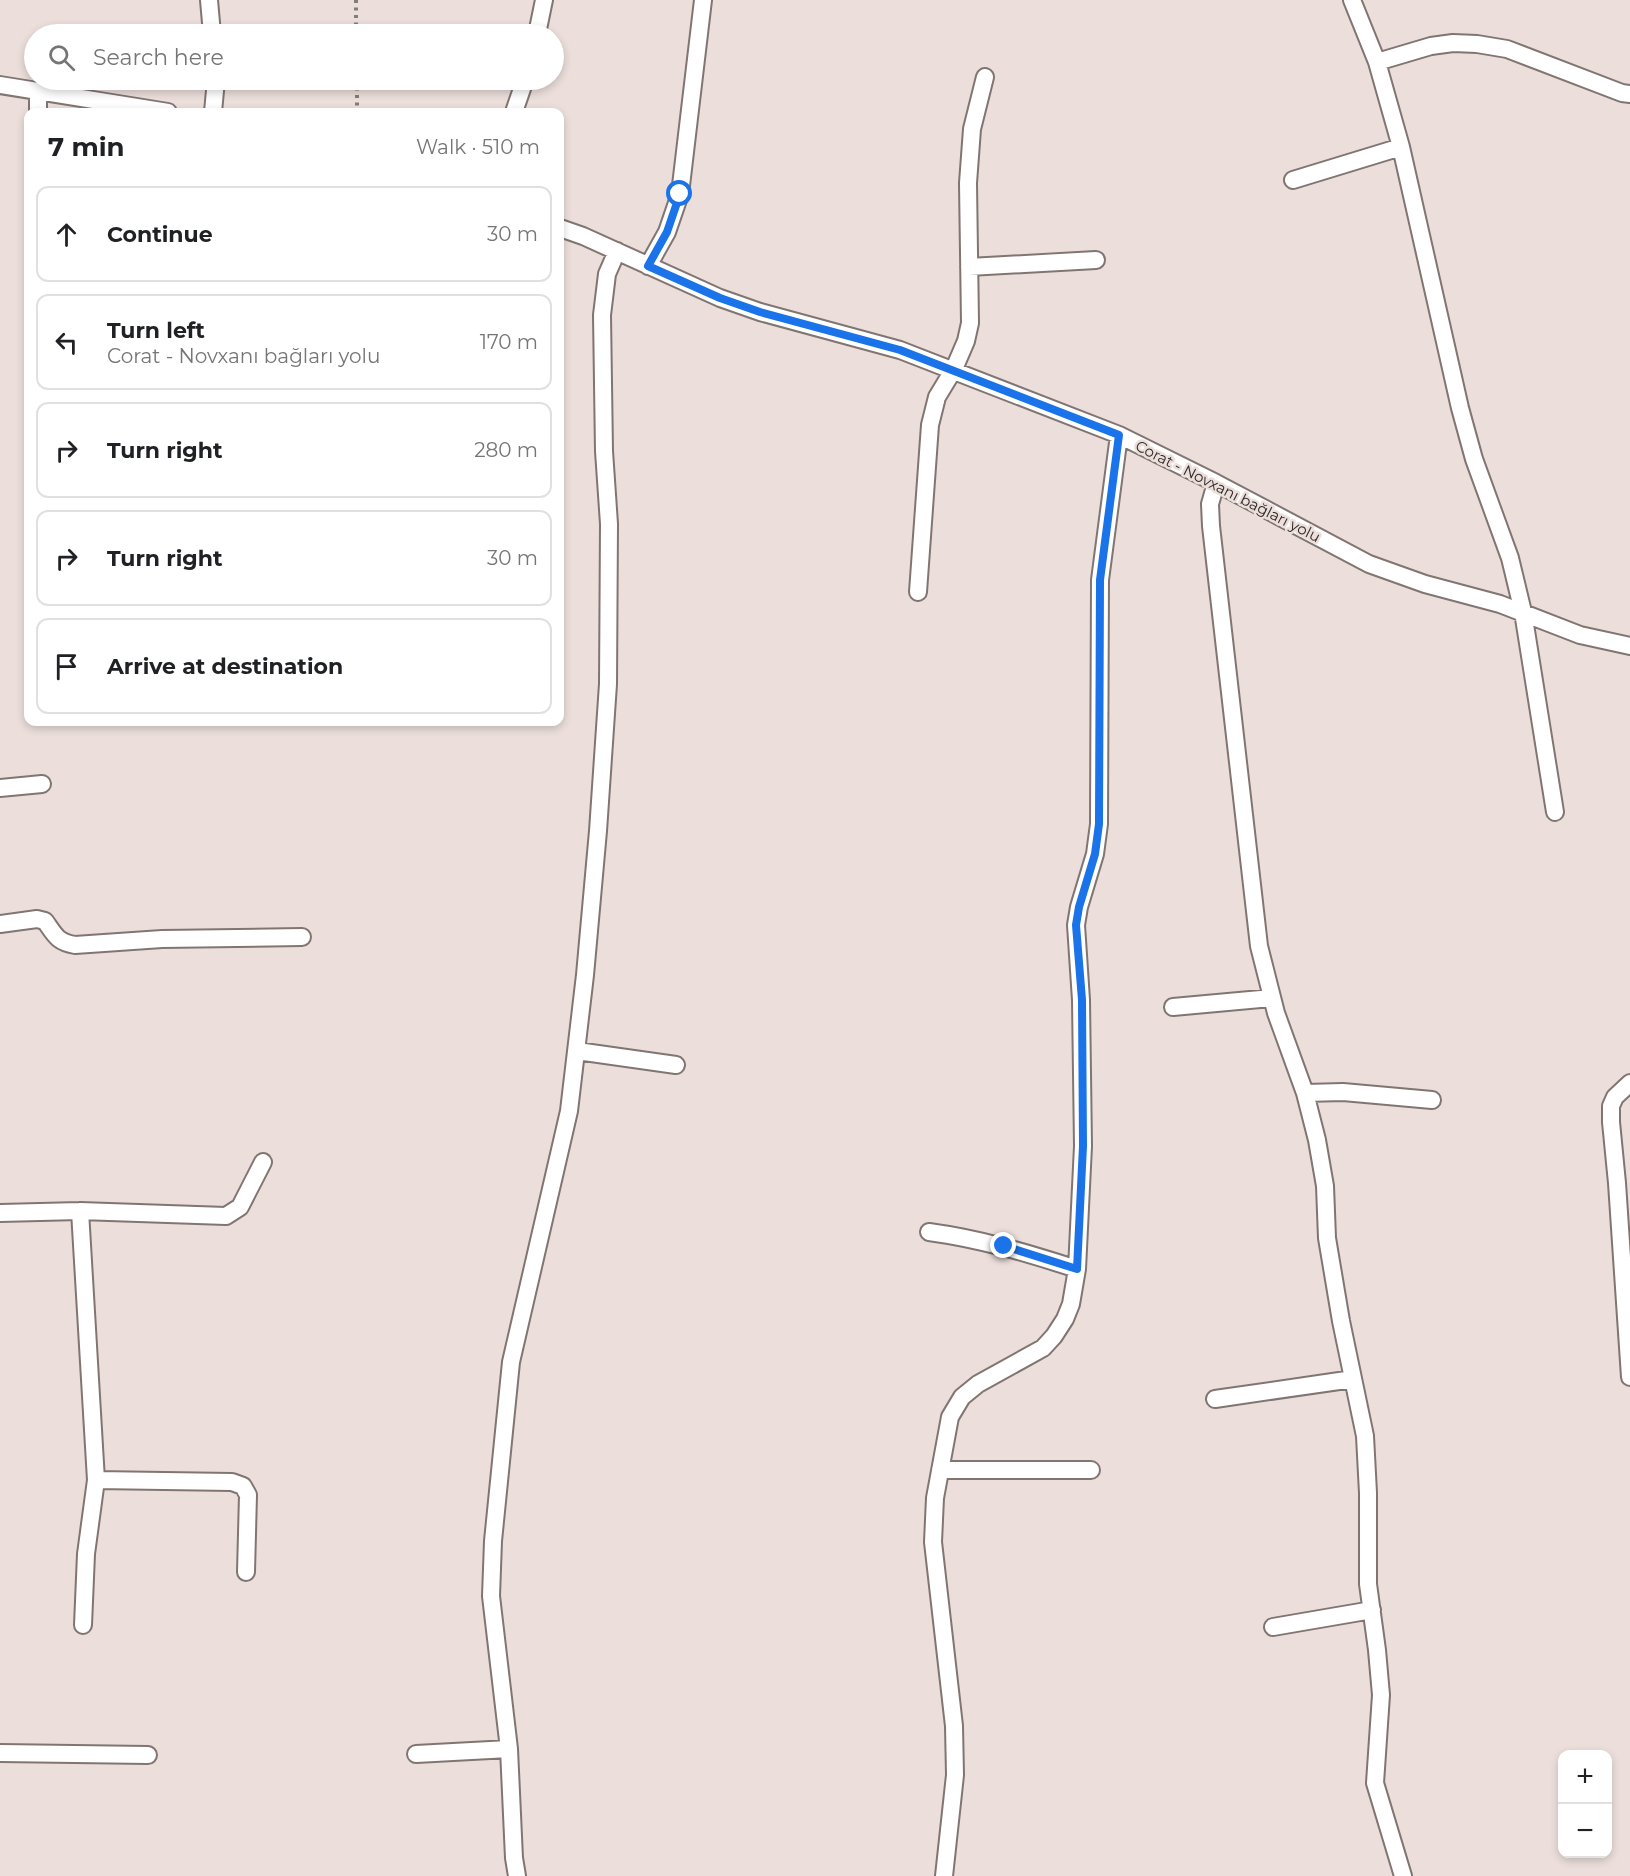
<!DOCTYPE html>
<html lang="en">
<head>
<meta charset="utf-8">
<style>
	:root { --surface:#fff; --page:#f6f6f6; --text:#202124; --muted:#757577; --line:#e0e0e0 }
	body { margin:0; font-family:Montserrat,sans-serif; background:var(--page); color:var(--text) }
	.controls { position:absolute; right:18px; bottom:18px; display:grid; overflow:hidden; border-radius:12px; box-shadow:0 3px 9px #0003 }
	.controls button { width:54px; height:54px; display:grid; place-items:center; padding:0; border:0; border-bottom:2px solid var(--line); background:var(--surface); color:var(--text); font:30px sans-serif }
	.stop { position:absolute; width:18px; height:18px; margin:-14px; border:4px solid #1a73e8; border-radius:50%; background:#fff }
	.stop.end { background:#1a73e8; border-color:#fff; box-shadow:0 2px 6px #0008 }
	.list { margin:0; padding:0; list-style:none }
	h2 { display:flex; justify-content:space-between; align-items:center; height:78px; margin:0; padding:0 24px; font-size:26px }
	h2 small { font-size:20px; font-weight:400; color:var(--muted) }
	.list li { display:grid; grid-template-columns:39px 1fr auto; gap:18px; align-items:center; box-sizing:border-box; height:96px; margin:0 12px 12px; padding:0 12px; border:2px solid var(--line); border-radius:12px }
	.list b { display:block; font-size:22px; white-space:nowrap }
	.list p { margin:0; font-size:20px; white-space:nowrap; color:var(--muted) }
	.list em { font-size:20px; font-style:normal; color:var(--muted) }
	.icon { flex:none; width:33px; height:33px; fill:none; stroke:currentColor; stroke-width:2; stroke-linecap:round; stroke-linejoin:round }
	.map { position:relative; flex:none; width:1630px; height:1876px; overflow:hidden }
	.search { position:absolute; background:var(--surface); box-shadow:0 3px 9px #0003; left:24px; top:24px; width:540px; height:66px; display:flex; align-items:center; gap:15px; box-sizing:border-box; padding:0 21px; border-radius:33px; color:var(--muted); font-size:22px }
	.panel { position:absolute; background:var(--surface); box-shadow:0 3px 9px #0003; left:24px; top:108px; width:540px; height:618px; border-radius:12px }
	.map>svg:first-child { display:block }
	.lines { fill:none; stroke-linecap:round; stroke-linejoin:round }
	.street-casing { stroke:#817572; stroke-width:20 }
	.path { stroke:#847c79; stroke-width:4; stroke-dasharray:3 4.5; stroke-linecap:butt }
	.street { stroke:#fff; stroke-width:16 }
	.route { stroke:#1a73e8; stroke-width:8 }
	.labels { text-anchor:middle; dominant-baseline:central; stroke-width:5; stroke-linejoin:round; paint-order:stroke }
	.street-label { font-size:15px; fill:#2e2927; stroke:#ecdfdb }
</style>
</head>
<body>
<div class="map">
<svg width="1630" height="1876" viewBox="0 0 1630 1876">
	<rect width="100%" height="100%" fill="#ecdfdb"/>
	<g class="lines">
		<g class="street-casing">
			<path id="street" d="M209,0L212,34
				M1352,0L1377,62L1401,147L1460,408L1474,459L1510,558L1523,612L1555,812
				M537,34L544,0
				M1377,62L1431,46L1453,43L1477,44L1507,49L1622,93L1630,94
				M0,85L168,112
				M38,92V112
				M213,112L216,80
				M514,112L525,80
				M1293,180L1401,147
				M560,228L583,236L720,298L760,312L900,350L1119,435L1216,483L1369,564L1425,584L1500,604L1580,635L1630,646
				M648,266L667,232L680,194L703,0
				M969,267L1096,260
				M1216,483L1210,504L1211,526L1259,946L1276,1013L1305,1093L1317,1140L1325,1186L1327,1238L1341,1321L1365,1436L1368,1493V1584L1377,1650L1381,1695L1375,1783L1403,1876
				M918,592L930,425L937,397L954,369L966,341L970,323L968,183L972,129L985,77
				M0,788L42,784
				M0,924L37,919L45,921C55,935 57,942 75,945L162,939L302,937
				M1173,1007L1272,998
				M577,1051L676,1065
				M1630,1083L1615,1097L1611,1106V1122L1617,1183L1630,1377
				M1305,1093L1343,1092L1432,1100
				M80,1211L96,1480L86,1554L83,1625
				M0,1213L80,1211L226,1216L240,1207L263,1162
				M929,1232C981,1239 1027,1253 1077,1269
				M1215,1399L1353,1379
				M940,1470H1091
				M96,1480L232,1482L243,1486L248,1495L246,1572
				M1273,1627L1372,1610
				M0,1753L148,1755
				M416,1754L509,1749
				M517,1876L514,1858L509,1749L491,1596L493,1541L511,1362L569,1111L585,975L598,831L608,684L609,524L604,451L602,315L607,274L617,251
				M944,1876L955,1775L954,1726L933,1542L935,1498L950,1417L962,1397L978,1384L1043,1348L1054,1336L1065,1319L1071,1304L1077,1269L1083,1146L1081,1000L1076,925L1079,907L1095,854L1099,824L1100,580L1119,435"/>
		</g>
		<path class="path" d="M356,0V34
			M357,80V112"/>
		<use href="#street" class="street"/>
	</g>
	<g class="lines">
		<path class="route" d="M680,194L667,232L648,266L720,298L760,312L900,350L1119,435L1100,580L1099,824L1095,854L1079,907L1076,925L1082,1000L1083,1146L1077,1269L1004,1246"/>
	</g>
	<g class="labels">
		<g class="street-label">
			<text transform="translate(1228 491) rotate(27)">Corat - Novxanı bağları yolu</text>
		</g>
	</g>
</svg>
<div class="controls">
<button>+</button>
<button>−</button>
</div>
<div class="stop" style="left:680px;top:194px"></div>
<div class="stop end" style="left:1004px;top:1246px"></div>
<div class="search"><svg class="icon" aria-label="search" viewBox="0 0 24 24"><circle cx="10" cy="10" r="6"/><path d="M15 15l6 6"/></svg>Search here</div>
<section class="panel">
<h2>7 min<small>Walk · 510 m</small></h2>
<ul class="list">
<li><svg class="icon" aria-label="ahead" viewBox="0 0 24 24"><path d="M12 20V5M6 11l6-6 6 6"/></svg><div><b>Continue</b></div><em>30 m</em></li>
<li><svg class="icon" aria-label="left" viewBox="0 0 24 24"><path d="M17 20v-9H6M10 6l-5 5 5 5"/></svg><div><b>Turn left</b><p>Corat - Novxanı bağları yolu</p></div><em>170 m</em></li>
<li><svg class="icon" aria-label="right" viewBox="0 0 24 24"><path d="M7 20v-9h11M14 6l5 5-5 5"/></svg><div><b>Turn right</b></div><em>280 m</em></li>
<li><svg class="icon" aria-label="right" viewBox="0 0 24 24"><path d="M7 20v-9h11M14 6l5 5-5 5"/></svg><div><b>Turn right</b></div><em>30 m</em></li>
<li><svg class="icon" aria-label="arrive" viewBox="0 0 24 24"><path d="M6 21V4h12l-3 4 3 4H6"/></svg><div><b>Arrive at destination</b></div></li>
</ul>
</section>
</div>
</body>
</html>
